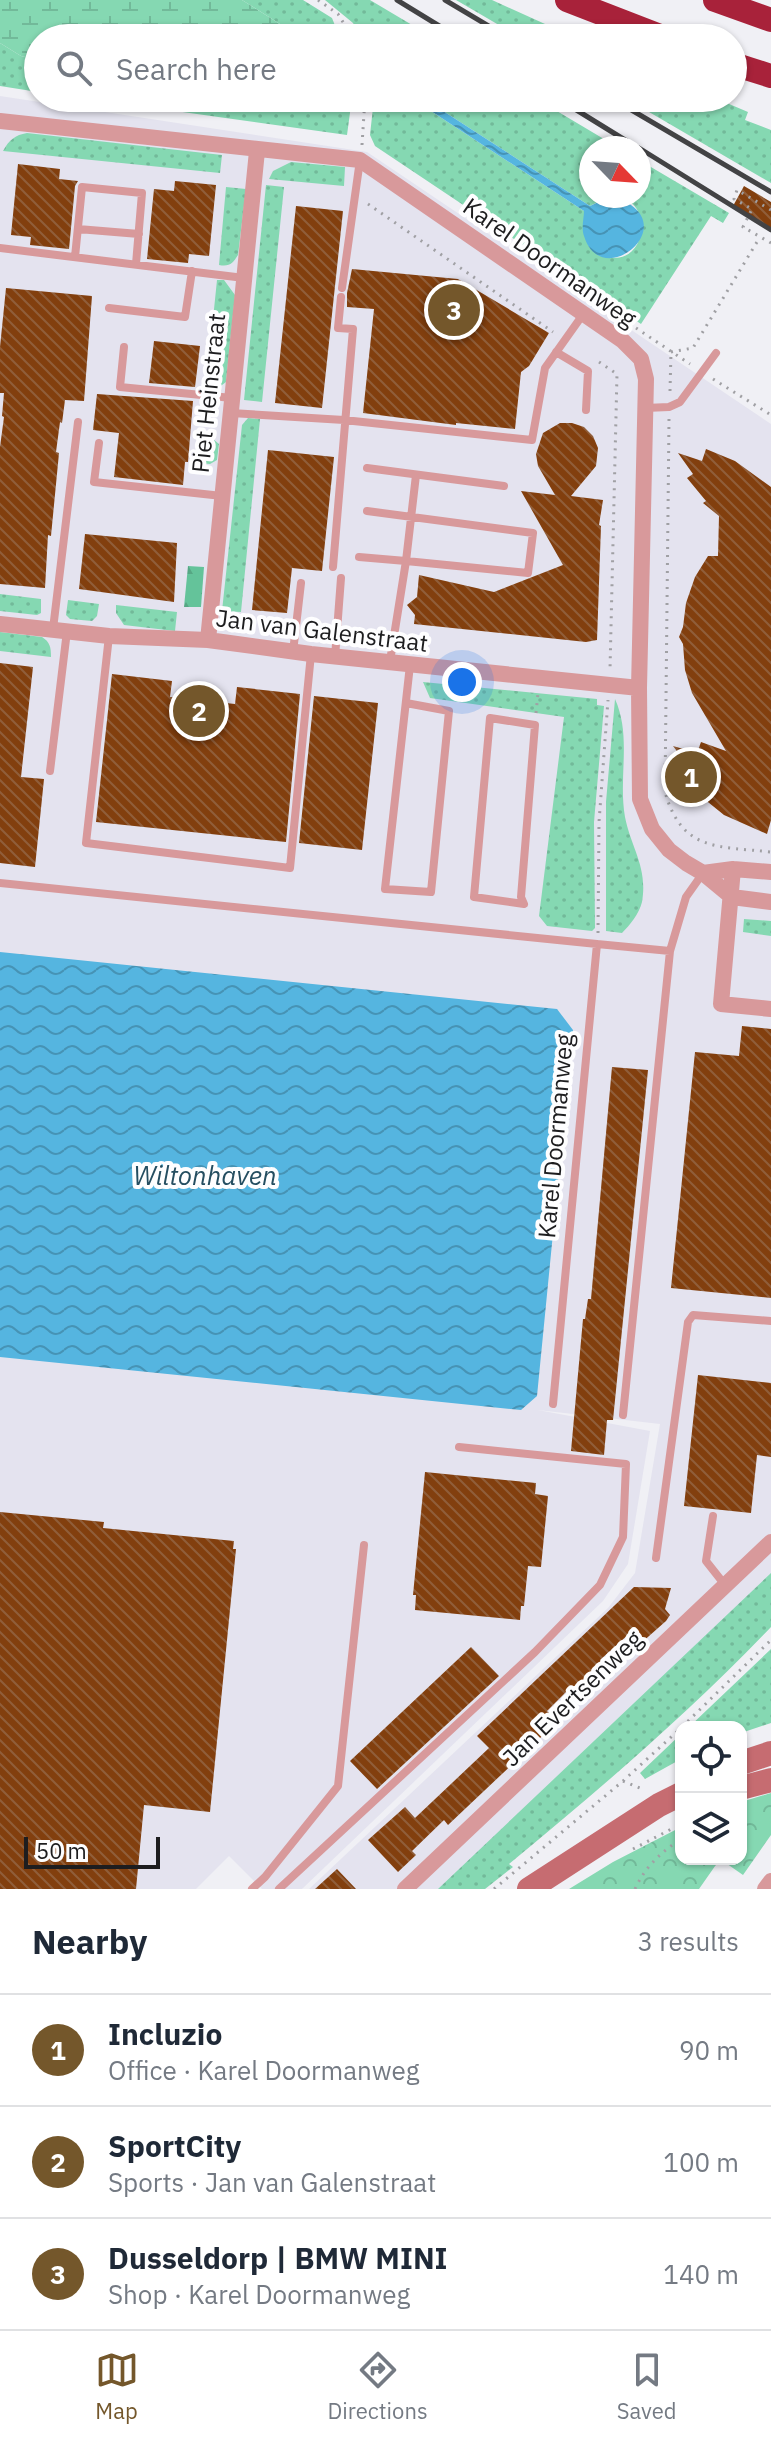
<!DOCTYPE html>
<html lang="en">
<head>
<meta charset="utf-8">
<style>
	:root { --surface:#fff; --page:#f6f6f7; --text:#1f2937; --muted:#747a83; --line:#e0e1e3; --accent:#74572b }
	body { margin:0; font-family:"IBM Plex Sans",sans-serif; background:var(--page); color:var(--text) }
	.controls { position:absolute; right:24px; bottom:24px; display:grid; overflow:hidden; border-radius:16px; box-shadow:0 2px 6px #0004 }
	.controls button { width:72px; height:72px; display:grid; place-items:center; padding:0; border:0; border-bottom:2px solid var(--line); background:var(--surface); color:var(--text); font:40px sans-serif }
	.compass { position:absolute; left:579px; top:136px; width:72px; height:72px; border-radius:50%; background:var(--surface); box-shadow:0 2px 6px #0004; rotate:115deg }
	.scale { position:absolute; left:24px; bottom:20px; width:136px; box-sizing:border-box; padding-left:8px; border:4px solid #1d1d1f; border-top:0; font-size:22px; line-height:28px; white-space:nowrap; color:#1d1d1f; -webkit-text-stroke:6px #fefeff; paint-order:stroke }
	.you { position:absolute; left:462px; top:682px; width:28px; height:28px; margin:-20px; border:6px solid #fff; border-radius:50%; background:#1a73e8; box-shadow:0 0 0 12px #1a73e833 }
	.badge { display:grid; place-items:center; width:52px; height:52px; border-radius:50%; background:var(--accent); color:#fff; font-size:26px; font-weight:700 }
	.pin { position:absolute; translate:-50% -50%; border:4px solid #fff; box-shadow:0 2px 8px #0006 }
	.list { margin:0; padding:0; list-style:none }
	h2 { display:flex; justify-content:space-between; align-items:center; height:104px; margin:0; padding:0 32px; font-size:34px }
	h2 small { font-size:26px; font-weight:400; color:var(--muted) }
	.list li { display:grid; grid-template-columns:52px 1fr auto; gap:24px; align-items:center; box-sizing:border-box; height:112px; padding:0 32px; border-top:2px solid var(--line) }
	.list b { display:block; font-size:30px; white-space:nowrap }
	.list p { margin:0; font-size:26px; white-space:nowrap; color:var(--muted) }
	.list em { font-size:26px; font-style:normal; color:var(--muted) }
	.icon { flex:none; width:44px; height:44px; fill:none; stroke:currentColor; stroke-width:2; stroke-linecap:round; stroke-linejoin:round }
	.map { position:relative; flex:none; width:771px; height:1889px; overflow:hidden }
	.search { position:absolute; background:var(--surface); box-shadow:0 2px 6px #0004; left:24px; right:24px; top:24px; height:88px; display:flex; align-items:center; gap:20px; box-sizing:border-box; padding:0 28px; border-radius:44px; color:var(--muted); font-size:30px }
	.sheet { height:440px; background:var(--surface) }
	nav { display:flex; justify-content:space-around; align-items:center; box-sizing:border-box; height:112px; border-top:2px solid var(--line); background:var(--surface); font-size:22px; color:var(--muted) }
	nav a { display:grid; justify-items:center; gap:4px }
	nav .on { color:var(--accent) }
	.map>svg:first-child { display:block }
	.built { fill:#e4e3ef }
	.grass { fill:url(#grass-dots) }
	.forest { fill:url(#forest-firs) }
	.wetland { fill:url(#wetland-marsh) }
	.park { fill:url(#park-crowns) }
	.water { fill:url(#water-waves) }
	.building { fill:url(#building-back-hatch) }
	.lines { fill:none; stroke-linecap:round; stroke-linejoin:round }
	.path { stroke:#a0a0a4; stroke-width:3; stroke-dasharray:2 6; stroke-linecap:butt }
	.lane { stroke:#d8999b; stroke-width:8 }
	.street { stroke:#d8999b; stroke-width:16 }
	.secondary { stroke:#c66c71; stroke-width:24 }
	.highway { stroke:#a8223a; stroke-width:24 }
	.rail { stroke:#434345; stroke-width:5 }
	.labels { text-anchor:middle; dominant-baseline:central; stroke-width:8; stroke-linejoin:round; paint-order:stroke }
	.street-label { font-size:24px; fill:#1d1d1f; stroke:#fefeff }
	.water-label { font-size:26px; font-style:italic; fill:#254e61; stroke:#fefeff }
</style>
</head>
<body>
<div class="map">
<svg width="771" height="1889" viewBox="0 0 771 1889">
	<defs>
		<pattern id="grass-dots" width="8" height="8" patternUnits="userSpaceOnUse" patternTransform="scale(2)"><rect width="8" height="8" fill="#85d8b2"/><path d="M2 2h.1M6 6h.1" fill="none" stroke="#72b999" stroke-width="1.8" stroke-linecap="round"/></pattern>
		<pattern id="forest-firs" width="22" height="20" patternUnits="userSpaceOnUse" patternTransform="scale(2)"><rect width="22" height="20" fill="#64c39a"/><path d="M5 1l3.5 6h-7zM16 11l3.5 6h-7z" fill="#56a784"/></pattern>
		<pattern id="wetland-marsh" width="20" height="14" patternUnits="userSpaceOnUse" patternTransform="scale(2)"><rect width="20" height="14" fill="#85d8b2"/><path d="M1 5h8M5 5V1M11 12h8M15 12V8" fill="none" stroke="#72b999"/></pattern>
		<pattern id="park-crowns" width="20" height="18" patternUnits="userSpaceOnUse" patternTransform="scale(2)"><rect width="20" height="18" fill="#85d8b2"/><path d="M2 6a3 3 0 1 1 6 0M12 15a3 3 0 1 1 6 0" fill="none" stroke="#72b999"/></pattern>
		<pattern id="water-waves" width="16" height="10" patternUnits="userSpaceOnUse" patternTransform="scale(2)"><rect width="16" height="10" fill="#55b5e0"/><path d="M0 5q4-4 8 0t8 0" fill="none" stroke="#4693b5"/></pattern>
		<pattern id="building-back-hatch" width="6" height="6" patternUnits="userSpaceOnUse" patternTransform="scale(2)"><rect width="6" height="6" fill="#823f0e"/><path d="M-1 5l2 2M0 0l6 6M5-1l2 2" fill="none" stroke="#905e3a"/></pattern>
	</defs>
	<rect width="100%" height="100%" fill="#f0f0f5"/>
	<path class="built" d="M0,96L367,152L771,424V1590L478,1889H309L608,1608L635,1573L660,1424L538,1410L650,1431L628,1564L603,1601L302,1889H262L229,1856L196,1889H0Z"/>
	<path class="grass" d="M242,0H303L332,18L340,38H302Z
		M325,0H370L434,38H361L353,23Z
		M456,0H492L576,38H521Z
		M0,43L21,56L38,60V92L0,86Z
		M82,98L318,100L319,98H352L347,135Z
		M374,98H411L584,211L589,247C648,290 661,188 608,198C602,199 595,204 590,206L423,98H535L619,148H591V196H639V160L729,213L723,223L711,216L641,324L375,146L370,135Z
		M625,98H715L748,112L745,120L771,130V183Z
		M27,133L222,155L220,173L3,151C9,140 15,135 27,133Z
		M291,162L345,167L344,186L269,179L273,171Z
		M266,185L284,187L262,402L244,400Z
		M226,187L246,189L238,255C233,263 230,267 219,265Z
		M217,280H224L235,295L226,382L218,388L206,387Z
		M248,418L260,419L241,612L222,611L242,425Z
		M201,438L213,439L219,444L217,460L210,464L199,463Z
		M0,594L41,599V613L37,615L0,611Z
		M68,600L99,604L97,616L92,621L70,619L66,615Z
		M116,605L177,612L175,631L124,625L116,613Z
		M0,632L42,637C50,642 51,647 51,657L0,651Z
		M423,682L597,699V705L604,706L594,822L595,928L592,931L547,926L539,916L564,717L430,698Z
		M615,699C632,737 618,777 625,817C631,848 648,867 642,902C639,914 630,925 622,933L606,931V802Z
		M744,919L771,921V936L743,932Z
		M771,1573V1627C690,1712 600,1789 509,1864L513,1867L485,1889H438Z
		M771,1649V1723L741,1733V1727H689Z
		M681,1734V1759L645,1779L640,1773Z"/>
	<path class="forest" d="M188,566L204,567L201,607H184Z"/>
	<path class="wetland" d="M0,0H242L302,38H38V60L21,56L0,43Z"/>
	<path class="park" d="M771,1793V1835L743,1875L720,1859H741V1802Z
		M681,1827V1859H720L699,1889H569L613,1862Z"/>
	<path class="water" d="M411,98H423L590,206C605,199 616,194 631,205C673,234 600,289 584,236C581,228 584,218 584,211Z
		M0,952L557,1009L573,1030L537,1396L521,1410L0,1357Z"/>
	<path class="building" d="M18,164L60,169L59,179L78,181L75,186L69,249L30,245L31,237L11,235Z
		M175,181L216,185L209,256L189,254L188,263L147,259L154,189L174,191Z
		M744,186L771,202V230L733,206Z
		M296,206L343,211L322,408L275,403Z
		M352,269L458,279L549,333L529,366L521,372L515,429L456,423V425L363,413L374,309L347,307V293Z
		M6,288L92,296L84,401L65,400L62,423L60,422L56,452L59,453L51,536L48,535L45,588L0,584V447L4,417L2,416L4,393H0V347Z
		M154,341L200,346L195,387L149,383Z
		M97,394L193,401L188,462H185L183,485L114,477L119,433L93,430Z
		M560,423H572L584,427L593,436L598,448L596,466L571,496L603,500L599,525L601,526L597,640L586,642L414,624L415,615L407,605L417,597L419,575L494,592L563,565L521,491L555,495L538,466L536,454L543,433Z
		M706,449L735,461L771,487V820L767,834L724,815L698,794L692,788L693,766L690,768L673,746L697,753L701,742L726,751L692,693L685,670L683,644L679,637L683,627L686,603L695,577L708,556H718L719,516L703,503L706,501L687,478L693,474L678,453L702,461Z
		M268,450L334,457L322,571L292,568L287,613L252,610Z
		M85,534L177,543L174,602L79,589Z
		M0,663L33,667L21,777L44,779L35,867L0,863Z
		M112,674L172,681L170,697L235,704L237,687L300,694L286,842L96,822Z
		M314,696L378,703L362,850L299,843Z
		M742,1026L771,1029V1298L671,1288L695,1052L739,1056Z
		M612,1067L648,1070L613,1420H607L604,1455L571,1451L583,1319H585L588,1299H591Z
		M698,1375L771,1383V1457L757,1455L751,1513L684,1506Z
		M425,1472L536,1483L535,1494L548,1496L541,1567L528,1566L524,1606H521L520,1620L415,1610L416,1595H413Z
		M0,1512L104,1522L103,1528L234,1541L233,1549H236L210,1812L144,1805L136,1889H0Z
		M634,1587L671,1588L665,1609L670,1615L666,1621L640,1644L630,1633L600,1660L610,1671L597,1688L580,1700L569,1689L547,1711L557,1722L448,1825L444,1820L412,1851L416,1855L398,1872L368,1840L405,1807L415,1818L489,1748L477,1736Z
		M471,1647L499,1676L377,1789L350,1761Z
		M337,1869L356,1889H315Z"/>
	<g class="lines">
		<path class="path" d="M318,0L338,14L353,38
			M362,145L365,98
			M368,204L553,332
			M771,210L737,190L734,199L752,209L743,227L771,243
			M636,328L690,364
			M671,352L693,348L760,237
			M599,362L617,374L610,669
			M713,379L771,415
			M670,391L671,352
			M669,419L665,792C682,852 718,846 771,852
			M536,713L538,693
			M598,933L599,822L608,700
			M562,1096L558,1131L563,1132
			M682,1727L771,1640
			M623,1781L642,1789
			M633,1849L681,1824
			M494,1889L623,1781L681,1728
			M635,1889C645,1867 661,1852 681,1839"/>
		<path class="lane" d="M78,229L139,234
			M0,248L244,278
			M75,257L82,187L142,193L136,264
			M342,288L360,160
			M109,308L185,317L192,271
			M124,347L120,387L232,398
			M556,352L588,371L586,410
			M645,408L669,407L680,402L716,353
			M231,413L344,420L532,440L545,368L584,313
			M99,443L94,482L222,496
			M367,468L504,486
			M367,511L533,533L528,573L406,561L390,661
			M359,557L406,561L416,475
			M333,567L353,329L338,328L341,297
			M53,629L78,422
			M109,636L86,843L290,868L311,654
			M293,652L301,583
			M335,657L341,578
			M406,703L449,711L431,892L385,889L410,665
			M490,718L535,725L521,897L524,904L474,897Z
			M50,771L67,631
			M0,883L597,944
			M553,1404L597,944L670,951L686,897L703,873
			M623,1415L670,951
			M713,1516L706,1561L725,1585
			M656,1558L688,1322L693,1315L771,1321
			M252,1889L265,1877L338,1786L364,1545
			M279,1889L535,1652L600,1585L623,1537L626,1464L459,1447"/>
		<path class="street" d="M0,121L360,160L623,341L641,359L646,379L639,688L640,799L652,829L669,850L686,863L703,873L732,897L771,902
			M0,624L109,636L208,640L311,654L639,688
			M208,640L257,151
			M733,869L721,1004L771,1009
			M703,873L733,869L771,872
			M405,1889L771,1542
			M765,1889L771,1881"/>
		<path class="secondary" d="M741,1763L771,1753
			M741,1788L771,1780
			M529,1889L659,1805L681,1794"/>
		<path class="highway" d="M567,0L665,38
			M715,0L771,20
			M733,64L771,76"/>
		<path class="rail" d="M397,0L459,38
			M445,0L509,38
			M557,98L638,148
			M611,98L771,192
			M639,148L771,230"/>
	</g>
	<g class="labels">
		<g class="street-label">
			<text transform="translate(550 262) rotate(35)">Karel Doormanweg</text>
			<text transform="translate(208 393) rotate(-84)">Piet Heinstraat</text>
			<text transform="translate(322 630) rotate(7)">Jan van Galenstraat</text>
			<text transform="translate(555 1136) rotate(-85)">Karel Doormanweg</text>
			<text transform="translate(572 1698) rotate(-44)">Jan Evertsenweg</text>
		</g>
		<g class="water-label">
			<text x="205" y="1175">Wiltonhaven</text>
		</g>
	</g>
</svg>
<div class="controls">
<button><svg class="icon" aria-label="locate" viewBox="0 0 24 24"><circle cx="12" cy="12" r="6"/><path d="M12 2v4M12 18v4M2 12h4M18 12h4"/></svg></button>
<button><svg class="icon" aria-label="layers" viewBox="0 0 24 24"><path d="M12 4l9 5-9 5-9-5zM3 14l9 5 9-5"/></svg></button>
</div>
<svg class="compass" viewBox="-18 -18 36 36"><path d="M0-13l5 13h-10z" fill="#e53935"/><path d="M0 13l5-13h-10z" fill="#747a83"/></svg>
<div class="scale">50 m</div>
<div class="you"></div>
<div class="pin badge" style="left:691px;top:777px">1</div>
<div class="pin badge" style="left:199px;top:711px">2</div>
<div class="pin badge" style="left:454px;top:310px">3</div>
<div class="search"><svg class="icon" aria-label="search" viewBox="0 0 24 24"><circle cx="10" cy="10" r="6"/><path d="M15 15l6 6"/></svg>Search here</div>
</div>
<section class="sheet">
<h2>Nearby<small>3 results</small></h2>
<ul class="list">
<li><span class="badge">1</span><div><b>Incluzio</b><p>Office · Karel Doormanweg</p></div><em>90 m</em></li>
<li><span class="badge">2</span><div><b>SportCity</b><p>Sports · Jan van Galenstraat</p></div><em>100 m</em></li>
<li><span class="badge">3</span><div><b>Dusseldorp | BMW MINI</b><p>Shop · Karel Doormanweg</p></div><em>140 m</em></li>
</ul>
</section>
<nav>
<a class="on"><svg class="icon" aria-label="map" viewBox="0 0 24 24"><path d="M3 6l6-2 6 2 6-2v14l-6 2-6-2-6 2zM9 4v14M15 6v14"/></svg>Map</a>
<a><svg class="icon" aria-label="directions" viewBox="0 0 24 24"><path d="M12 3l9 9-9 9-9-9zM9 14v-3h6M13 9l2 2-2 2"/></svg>Directions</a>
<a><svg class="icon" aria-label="saved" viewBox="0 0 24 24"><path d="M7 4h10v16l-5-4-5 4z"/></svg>Saved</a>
</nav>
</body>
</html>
